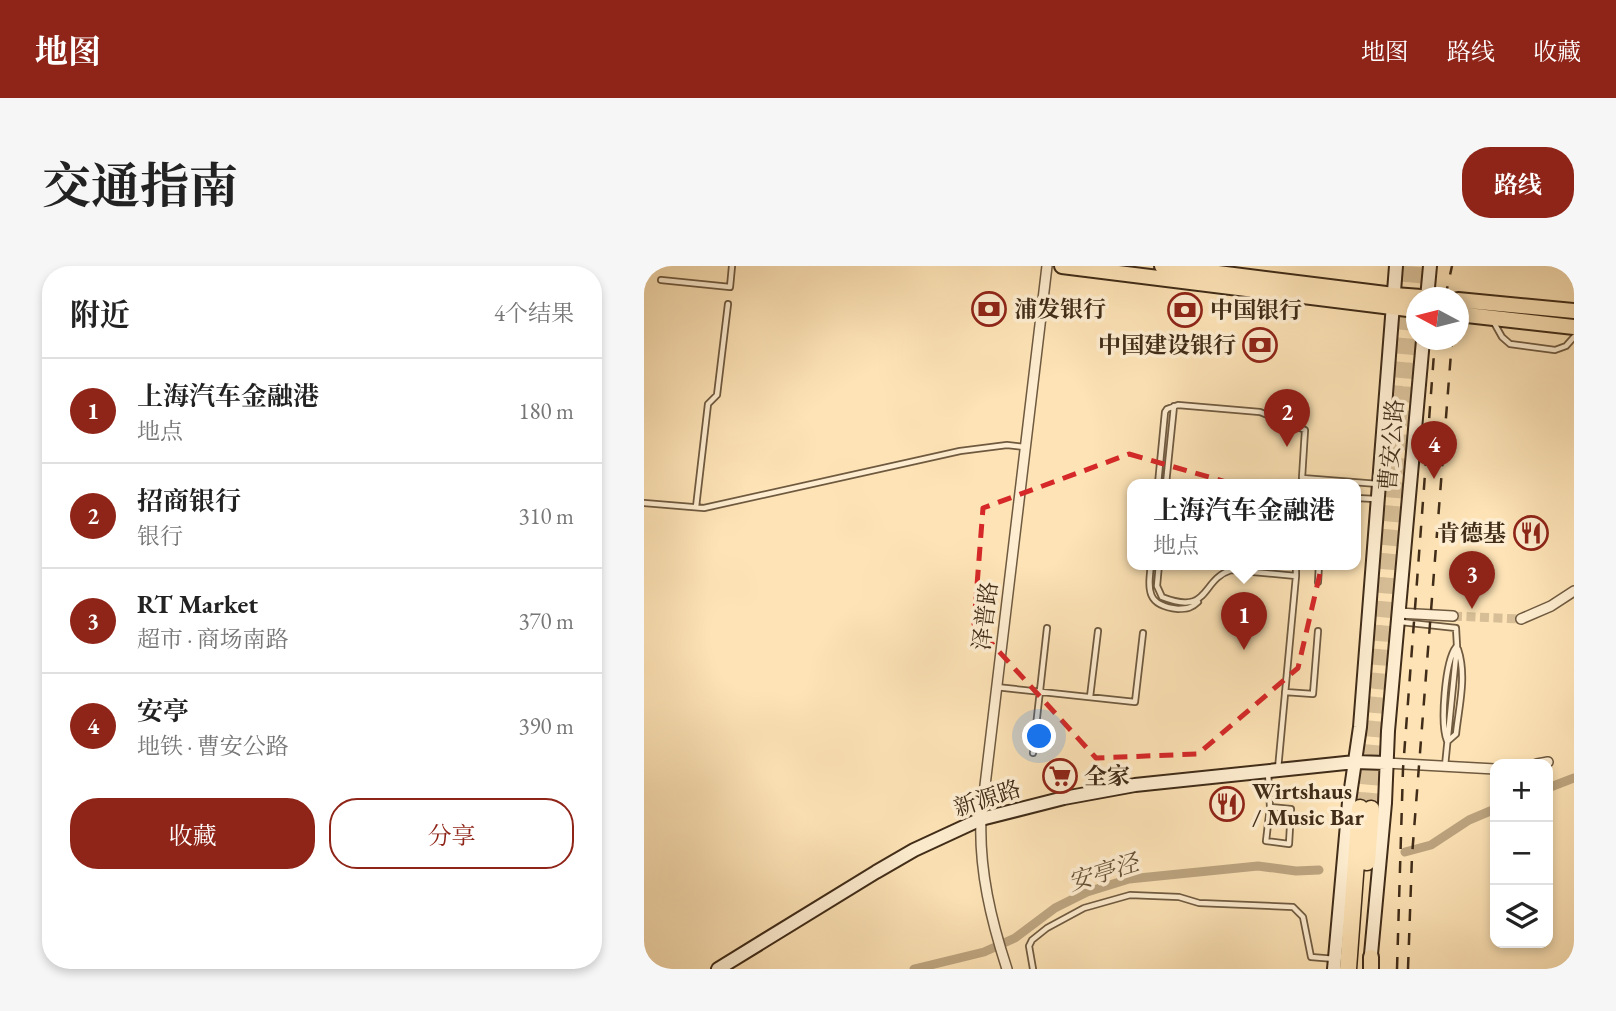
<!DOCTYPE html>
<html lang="zh">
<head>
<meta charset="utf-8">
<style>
	:root { --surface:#fff; --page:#f6f6f6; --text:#222; --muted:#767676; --line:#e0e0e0; --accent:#8f2418 }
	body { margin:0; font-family:"EB Garamond","Noto Serif SC",serif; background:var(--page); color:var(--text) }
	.controls { position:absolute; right:21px; bottom:21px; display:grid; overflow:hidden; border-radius:14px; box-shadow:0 4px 10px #0003 }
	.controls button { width:63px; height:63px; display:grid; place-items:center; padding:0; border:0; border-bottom:2px solid var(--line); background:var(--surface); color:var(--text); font:35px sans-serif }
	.compass { position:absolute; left:762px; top:21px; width:63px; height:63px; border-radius:50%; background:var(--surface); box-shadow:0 4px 10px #0003; rotate:277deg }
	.you { position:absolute; left:396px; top:471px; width:24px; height:24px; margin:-18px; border:5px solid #fff; border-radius:50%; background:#1a73e8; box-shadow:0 0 0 10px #1a73e833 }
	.badge { display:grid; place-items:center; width:46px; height:46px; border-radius:50%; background:var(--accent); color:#fff; font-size:23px; font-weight:700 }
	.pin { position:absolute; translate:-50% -58px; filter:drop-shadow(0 2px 4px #0008) }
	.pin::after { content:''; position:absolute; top:37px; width:24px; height:21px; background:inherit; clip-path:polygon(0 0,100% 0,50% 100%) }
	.popup { position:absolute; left:483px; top:213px; width:234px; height:91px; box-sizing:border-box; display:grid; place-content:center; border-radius:14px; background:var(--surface); filter:drop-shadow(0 2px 5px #0005); font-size:23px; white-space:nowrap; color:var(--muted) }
	.popup b { font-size:26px; color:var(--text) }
	.popup::after { content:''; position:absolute; left:50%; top:100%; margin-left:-14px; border:14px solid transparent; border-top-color:var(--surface) }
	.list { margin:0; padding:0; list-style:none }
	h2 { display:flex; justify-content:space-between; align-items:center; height:91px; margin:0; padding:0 28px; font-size:30px }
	h2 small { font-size:23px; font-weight:400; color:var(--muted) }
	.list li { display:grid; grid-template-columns:46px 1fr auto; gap:21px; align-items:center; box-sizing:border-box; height:105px; padding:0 28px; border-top:2px solid var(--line) }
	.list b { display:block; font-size:26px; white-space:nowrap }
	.list p { margin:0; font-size:23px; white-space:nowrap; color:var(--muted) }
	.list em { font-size:23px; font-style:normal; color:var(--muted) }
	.actions { display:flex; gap:14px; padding:21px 28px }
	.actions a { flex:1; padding:16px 0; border:2px solid var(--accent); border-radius:28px; text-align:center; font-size:24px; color:var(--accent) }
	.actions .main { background:var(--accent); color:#fff }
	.icon { flex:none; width:38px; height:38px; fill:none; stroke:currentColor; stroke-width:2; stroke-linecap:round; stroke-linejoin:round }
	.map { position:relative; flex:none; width:930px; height:703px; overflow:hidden; border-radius:28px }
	header { display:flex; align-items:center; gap:42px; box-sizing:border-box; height:98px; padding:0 35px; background:var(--accent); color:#fff }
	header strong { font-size:33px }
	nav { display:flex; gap:38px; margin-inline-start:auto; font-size:24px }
	.intro { display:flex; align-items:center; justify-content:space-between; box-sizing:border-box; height:168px; padding:0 42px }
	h1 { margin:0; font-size:49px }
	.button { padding:18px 32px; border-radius:28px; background:var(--accent); color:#fff; font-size:24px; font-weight:700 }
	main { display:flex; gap:42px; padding:0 42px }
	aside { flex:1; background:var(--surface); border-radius:28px; box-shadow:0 4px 10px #0003 }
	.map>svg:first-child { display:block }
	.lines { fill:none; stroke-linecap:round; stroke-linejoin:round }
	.canal { stroke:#bda580; stroke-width:9 }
	.street-tunnel { stroke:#d7be96; stroke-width:9; stroke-dasharray:9 4.5; stroke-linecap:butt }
	.highway-tunnel { stroke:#d7be96; stroke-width:16; stroke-dasharray:16 8; stroke-linecap:butt }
	.lane-casing { stroke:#6f5a40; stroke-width:8 }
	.street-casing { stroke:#6f5a40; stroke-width:12 }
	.secondary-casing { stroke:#402c18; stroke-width:16 }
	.primary-casing { stroke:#402c18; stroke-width:18 }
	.highway-casing { stroke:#402c18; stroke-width:19 }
	.lane { stroke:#feedd0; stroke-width:4.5 }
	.street { stroke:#feedd0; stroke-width:9 }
	.secondary { stroke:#feedd0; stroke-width:12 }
	.primary { stroke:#fde3b6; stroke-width:14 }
	.highway { stroke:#fde3b6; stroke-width:16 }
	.rail { stroke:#402c18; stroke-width:2.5; stroke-dasharray:12 12; stroke-linecap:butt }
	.marked { fill:none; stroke:#d62828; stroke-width:5; stroke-dasharray:14 9; stroke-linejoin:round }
	.labels { text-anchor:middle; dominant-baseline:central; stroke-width:7; stroke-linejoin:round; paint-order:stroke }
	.poi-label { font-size:23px; font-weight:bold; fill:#402c18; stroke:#feedd0; text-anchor:start }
	.street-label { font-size:23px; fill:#402c18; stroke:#feedd0 }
	.water-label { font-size:24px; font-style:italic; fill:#665037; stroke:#feedd0 }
</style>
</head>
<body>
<header>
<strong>地图</strong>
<nav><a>地图</a><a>路线</a><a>收藏</a></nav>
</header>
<div class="intro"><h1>交通指南</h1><a class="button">路线</a></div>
<main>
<aside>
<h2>附近<small>4个结果</small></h2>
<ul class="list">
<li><span class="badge">1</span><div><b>上海汽车金融港</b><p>地点</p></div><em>180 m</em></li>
<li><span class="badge">2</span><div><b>招商银行</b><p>银行</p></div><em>310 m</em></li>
<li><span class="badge">3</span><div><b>RT Market</b><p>超市 · 商场南路</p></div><em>370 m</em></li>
<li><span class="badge">4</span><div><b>安亭</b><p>地铁 · 曹安公路</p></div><em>390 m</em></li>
</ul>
<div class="actions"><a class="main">收藏</a><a>分享</a></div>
</aside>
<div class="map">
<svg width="930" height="703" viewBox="0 0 930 703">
	<rect width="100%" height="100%" fill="#fde3b6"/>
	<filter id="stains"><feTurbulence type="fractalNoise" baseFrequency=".00286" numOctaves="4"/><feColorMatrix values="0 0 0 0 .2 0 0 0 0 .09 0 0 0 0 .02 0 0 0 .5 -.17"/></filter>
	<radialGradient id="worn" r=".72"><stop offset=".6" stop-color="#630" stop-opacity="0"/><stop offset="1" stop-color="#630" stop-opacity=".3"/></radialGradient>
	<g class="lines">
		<path class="canal" d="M904,522L930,512
			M761,586L787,579L825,554L851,543
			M270,703L340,686L371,672L411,642L443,626L485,613L614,600L652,605L675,604"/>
		<path class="street-tunnel" d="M809,350L877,353"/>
		<path class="highway-tunnel" d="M716,542L761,0
			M727,543L774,0"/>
		<g class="lane-casing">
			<path id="lane" d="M17,14L86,21L88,0
				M849,55L858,71L866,78L911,84L922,80L930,71
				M514,218L521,146L523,143L534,139L616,146L661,164L658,212L734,218
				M522,218L530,140
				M712,232L732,233
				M0,237L60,242L316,185L363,179L380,181
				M52,241L64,138L73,129L84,38
				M507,298C504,324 502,340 534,343C543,343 548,342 554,336
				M515,298L513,320L518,331C567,350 556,314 587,304L652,310V298
				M674,316L675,298
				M757,356L812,362L813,380L801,500
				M352,421L491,436L499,367
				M641,426L669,428L674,365
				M446,431L454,365
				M803,475C796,458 801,395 812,381
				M804,475L812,468C815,440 823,410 814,383
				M389,487L403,362
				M634,503L652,310
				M624,506L626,541L622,575L645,578L647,543L626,541
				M389,703L385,680L388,674L403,662L440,642L486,629L535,631L555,637L649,641L659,651L667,691L691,693"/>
		</g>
		<g class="street-casing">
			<path id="street" d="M754,347L809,350
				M877,353L907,340L930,325
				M742,497L851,503
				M893,498L904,496
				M363,703C347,654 335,604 337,553L403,0"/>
		</g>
		<g class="secondary-casing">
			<path id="secondary" d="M783,32L786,0
				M726,699L741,537L744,465L779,74
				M74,703L232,606L270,584L337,553L420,532L491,519L711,496L742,497
				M690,703L705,536L716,461L752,0"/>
		</g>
		<g class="primary-casing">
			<path id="primary" d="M418,0L772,44
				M518,0L750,29L791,32
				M814,34L930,45
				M814,48L930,61
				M727,691V703"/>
		</g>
		<g class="highway-casing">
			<path id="highway" d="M723,596L727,543
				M704,703L716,542"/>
		</g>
		<use href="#lane" class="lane"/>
		<use href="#street" class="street"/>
		<use href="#secondary" class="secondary"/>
		<use href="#primary" class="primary"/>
		<use href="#highway" class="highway"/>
		<path class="rail" d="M801,32L808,0
			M753,703L759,503L791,74
			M764,703L768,590L808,74"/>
	</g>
	<path class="marked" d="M485,188L690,247L654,402L554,488L452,492L330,358L339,242Z"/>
	<defs>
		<g id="bank-ring" transform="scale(1.75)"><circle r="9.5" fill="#feedd0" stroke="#8f2418" stroke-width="1.5"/><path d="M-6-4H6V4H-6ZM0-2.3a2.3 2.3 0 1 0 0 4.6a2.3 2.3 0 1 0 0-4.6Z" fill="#8f2418"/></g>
		<g id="restaurant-ring" transform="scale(1.75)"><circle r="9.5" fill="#feedd0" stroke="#8f2418" stroke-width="1.5"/><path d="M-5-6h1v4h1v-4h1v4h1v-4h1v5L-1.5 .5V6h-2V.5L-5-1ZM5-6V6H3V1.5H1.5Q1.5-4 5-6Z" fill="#8f2418"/></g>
		<g id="supermarket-ring" transform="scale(1.75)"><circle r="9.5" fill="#feedd0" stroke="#8f2418" stroke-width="1.5"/><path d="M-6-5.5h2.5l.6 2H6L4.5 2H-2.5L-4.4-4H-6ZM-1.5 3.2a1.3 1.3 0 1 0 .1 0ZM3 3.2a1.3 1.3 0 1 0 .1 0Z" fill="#8f2418"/></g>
	</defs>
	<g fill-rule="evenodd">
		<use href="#bank-ring" x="345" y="43"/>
		<use href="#bank-ring" x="541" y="44"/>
		<use href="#bank-ring" x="616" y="79"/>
		<use href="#restaurant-ring" x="887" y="267"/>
		<use href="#supermarket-ring" x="416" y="510"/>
		<use href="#restaurant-ring" x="583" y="538"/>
	</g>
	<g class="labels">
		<g class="poi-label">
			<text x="370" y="43">浦发银行</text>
			<text x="566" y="44">中国银行</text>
			<text x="592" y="79" text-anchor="end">中国建设银行</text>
			<text x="862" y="267" text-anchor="end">肯德基</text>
			<text x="440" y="510">全家</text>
			<text x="608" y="525">Wirtshaus<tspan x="608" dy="26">/ Music Bar</tspan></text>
		</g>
		<g class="street-label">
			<text transform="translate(747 179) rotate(-85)">曹安公路</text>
			<text transform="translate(341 350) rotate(-83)">泽普路</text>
			<text transform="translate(343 532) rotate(-18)">新源路</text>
		</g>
		<g class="water-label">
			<text transform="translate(459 606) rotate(-17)">安亭泾</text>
		</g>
	</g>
	<rect width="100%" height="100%" filter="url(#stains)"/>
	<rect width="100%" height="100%" fill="url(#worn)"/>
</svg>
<div class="controls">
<button>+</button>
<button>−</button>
<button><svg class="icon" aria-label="layers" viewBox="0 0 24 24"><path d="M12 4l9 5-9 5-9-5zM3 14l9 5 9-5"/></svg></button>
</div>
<svg class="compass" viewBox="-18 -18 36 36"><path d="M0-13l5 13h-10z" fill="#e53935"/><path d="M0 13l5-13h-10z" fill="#767676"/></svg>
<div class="you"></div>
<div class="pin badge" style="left:600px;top:384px">1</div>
<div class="popup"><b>上海汽车金融港</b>地点</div>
<div class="pin badge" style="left:643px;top:181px">2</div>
<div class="pin badge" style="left:828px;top:343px">3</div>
<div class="pin badge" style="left:790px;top:213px">4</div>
</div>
</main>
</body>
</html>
